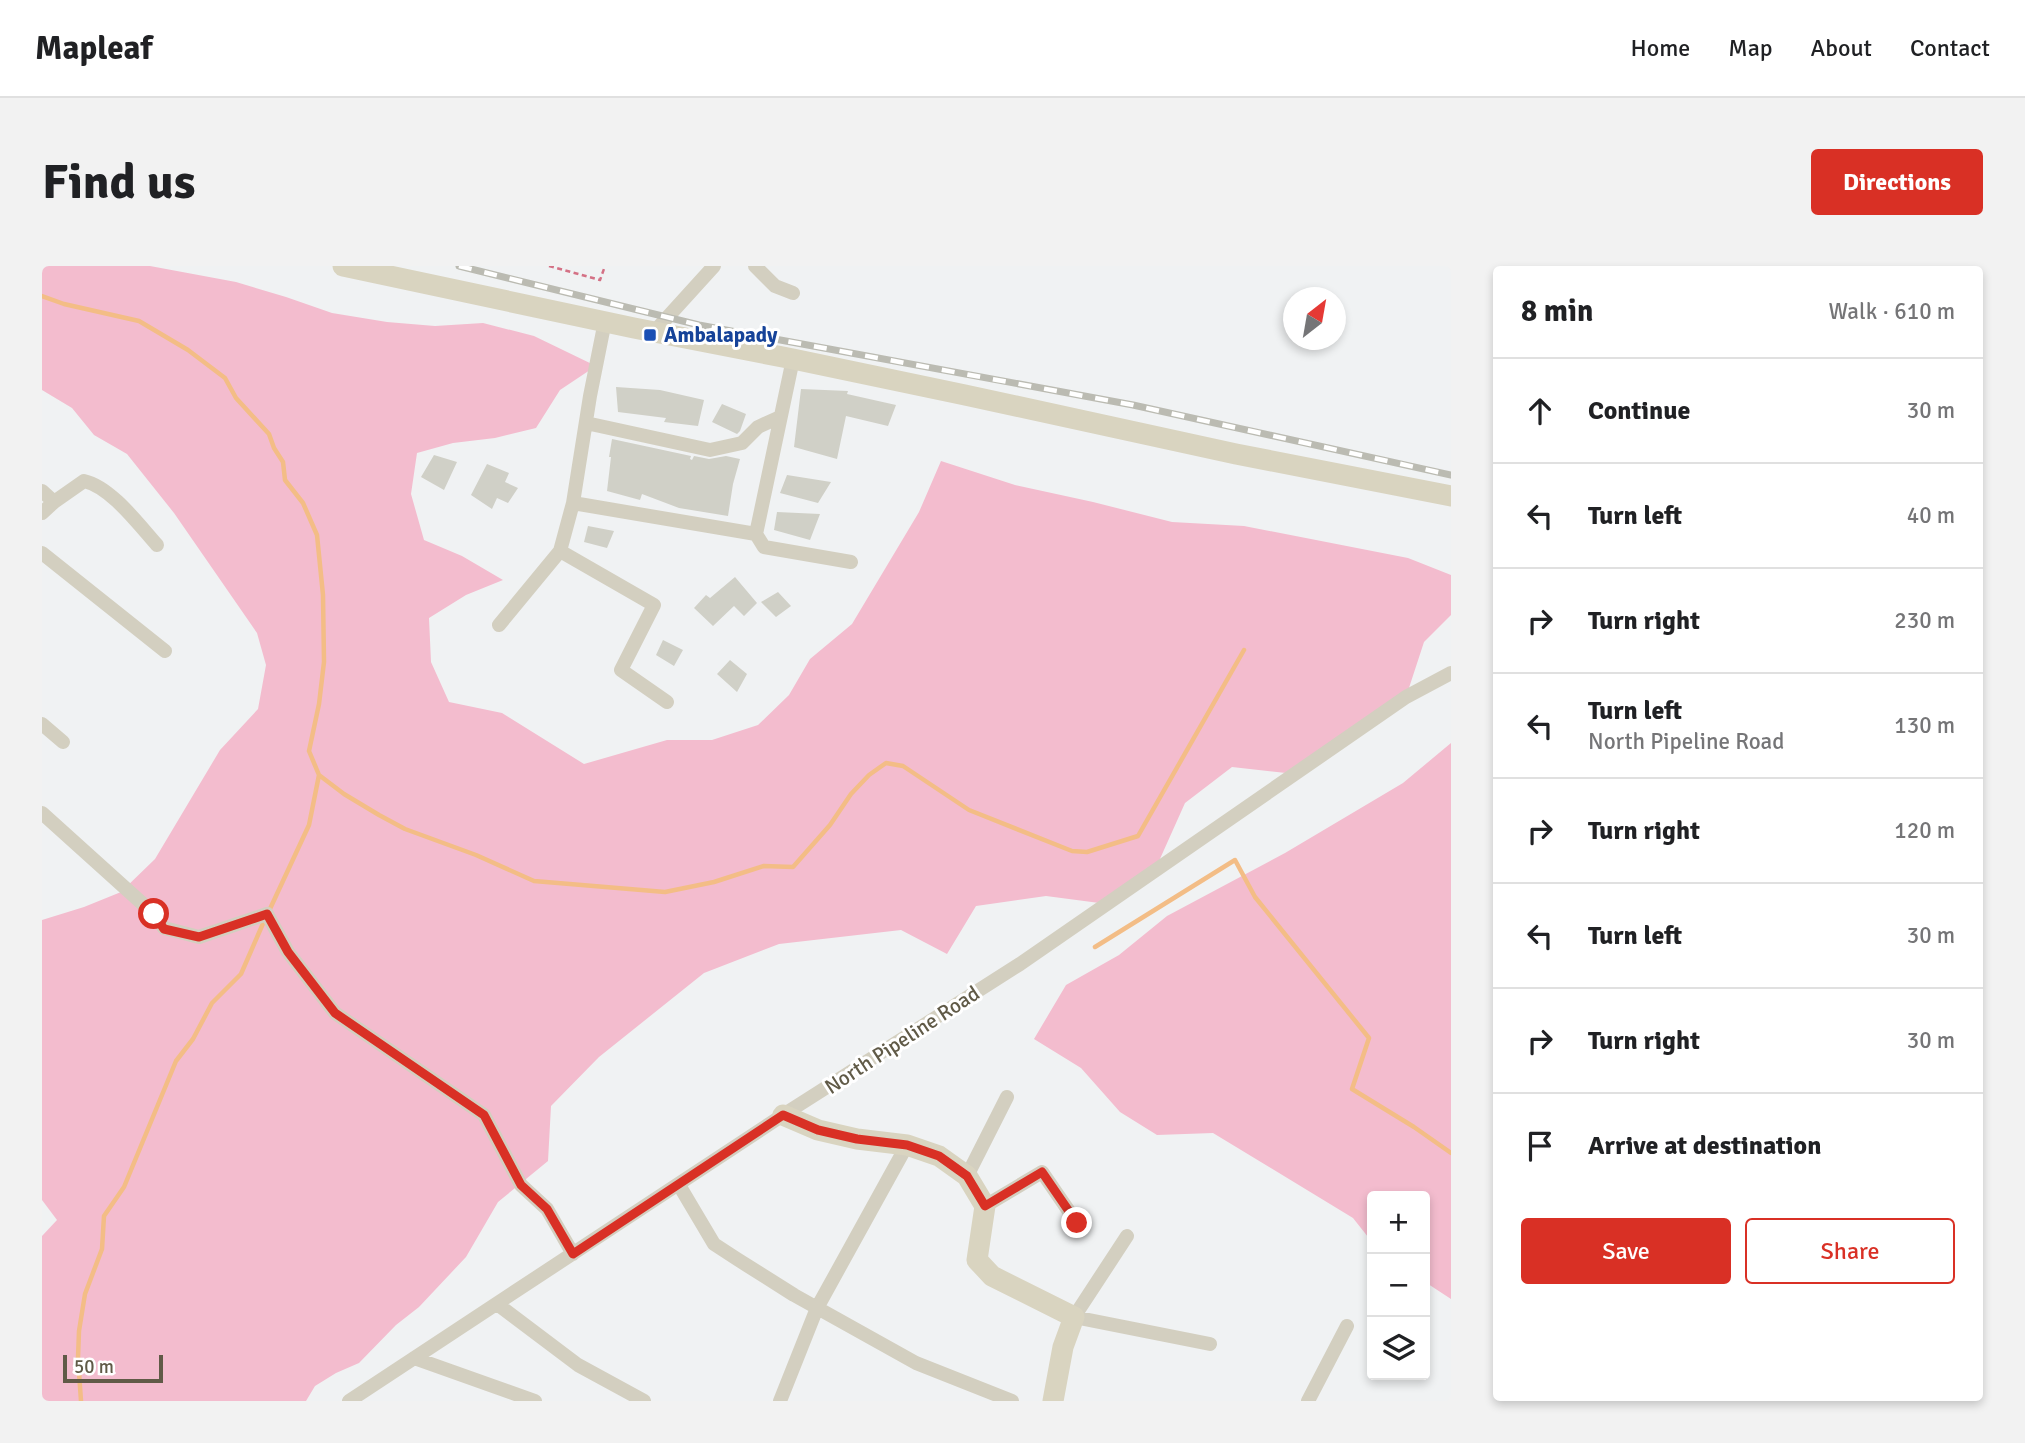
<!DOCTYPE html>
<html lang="en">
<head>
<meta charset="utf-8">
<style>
	:root { --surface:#fff; --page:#f2f2f2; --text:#202124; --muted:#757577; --line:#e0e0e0; --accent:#d93025 }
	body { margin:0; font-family:Signika,sans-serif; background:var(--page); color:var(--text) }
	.controls { position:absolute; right:21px; bottom:21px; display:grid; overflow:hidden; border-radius:7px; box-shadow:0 4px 10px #0003 }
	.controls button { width:63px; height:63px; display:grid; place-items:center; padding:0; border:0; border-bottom:2px solid var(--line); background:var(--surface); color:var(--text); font:35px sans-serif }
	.compass { position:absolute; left:1241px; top:21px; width:63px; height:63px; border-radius:50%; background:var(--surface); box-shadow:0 4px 10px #0003; rotate:31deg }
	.scale { position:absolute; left:21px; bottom:18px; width:100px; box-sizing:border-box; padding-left:7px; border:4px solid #605a47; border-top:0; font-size:19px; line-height:24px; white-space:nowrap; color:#605a47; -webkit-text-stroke:5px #fff; paint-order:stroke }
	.stop { position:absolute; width:21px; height:21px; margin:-16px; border:5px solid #d93025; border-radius:50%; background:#fff }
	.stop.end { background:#d93025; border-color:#fff; box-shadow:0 2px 7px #0008 }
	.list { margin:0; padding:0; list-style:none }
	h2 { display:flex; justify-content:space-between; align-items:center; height:91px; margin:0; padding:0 28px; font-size:30px }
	h2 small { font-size:23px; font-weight:400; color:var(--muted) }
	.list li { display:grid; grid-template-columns:46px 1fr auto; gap:21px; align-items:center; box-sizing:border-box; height:105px; padding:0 28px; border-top:2px solid var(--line) }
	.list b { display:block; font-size:26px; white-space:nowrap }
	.list p { margin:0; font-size:23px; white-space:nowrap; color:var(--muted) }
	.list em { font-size:23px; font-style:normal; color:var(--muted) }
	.actions { display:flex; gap:14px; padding:21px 28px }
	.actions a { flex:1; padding:16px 0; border:2px solid var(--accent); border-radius:7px; text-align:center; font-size:24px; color:var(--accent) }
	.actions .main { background:var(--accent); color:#fff }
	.icon { flex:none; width:38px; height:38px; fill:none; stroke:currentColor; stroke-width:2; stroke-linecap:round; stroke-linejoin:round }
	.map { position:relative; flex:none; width:1409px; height:1135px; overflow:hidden; border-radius:7px }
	header { display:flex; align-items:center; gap:42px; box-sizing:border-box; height:98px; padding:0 35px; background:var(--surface); border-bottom:2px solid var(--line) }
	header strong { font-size:33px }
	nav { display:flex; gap:38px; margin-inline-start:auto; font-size:24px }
	.intro { display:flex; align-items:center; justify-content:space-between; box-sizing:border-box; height:168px; padding:0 42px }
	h1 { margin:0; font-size:49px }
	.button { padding:18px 32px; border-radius:7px; background:var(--accent); color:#fff; font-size:24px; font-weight:700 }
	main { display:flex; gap:42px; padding:0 42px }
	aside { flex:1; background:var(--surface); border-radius:7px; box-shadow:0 4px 10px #0003 }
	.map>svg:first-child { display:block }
	.green { fill:#f3bcce }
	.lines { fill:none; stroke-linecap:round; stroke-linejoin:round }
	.stream { stroke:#f3bd86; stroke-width:4.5 }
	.building { fill:#d0d0c7 }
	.path { stroke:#d47185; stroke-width:2.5; stroke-dasharray:5 3.5; stroke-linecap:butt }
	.street { stroke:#d3cfc0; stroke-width:14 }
	.secondary { stroke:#d9d4c0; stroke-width:21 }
	.rail-casing { stroke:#bbbbb2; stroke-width:7 }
	.rail { stroke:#fff; stroke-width:4.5; stroke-dasharray:13; stroke-linecap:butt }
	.route { stroke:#d93025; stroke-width:9 }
	.transit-dot { fill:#1a4fb4; stroke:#fff; stroke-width:2.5 }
	.labels { text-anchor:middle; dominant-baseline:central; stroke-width:6; stroke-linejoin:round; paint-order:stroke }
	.transit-label { font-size:21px; font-weight:bold; fill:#164399; stroke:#fff; text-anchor:start }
	.street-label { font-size:21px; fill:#605a47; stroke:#fff }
</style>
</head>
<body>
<header>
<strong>Mapleaf</strong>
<nav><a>Home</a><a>Map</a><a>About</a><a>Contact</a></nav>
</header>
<div class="intro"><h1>Find us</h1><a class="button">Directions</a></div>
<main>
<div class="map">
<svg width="1409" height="1135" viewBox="0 0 1409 1135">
	<rect width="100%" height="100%" fill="#f0f2f3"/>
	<path class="green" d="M0,0H108L194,16L244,31L290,47L345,56L393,60L441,57L492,70L554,100L518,124L494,162L453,172L411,177L375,187L369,228L382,274L420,290L461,314L424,329L387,352L389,396L407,436L460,447L542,498L625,474H670L716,459L747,429L768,393L810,358L877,246L899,195L973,219L1051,236L1130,256L1202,260L1366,292L1409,309V349L1382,376L1364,431L1253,508L1190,501L1143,537L1113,604L1065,638L1004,630L934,640L905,688L859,664L737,678L662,707L557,791L509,840L506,895L456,936L424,991L377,1041L354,1059L317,1097L294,1107L273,1120L264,1135H0V970L15,954L0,934V654L42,641L79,626L113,593L178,484L216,443L224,399L215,367L132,247L85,188L52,169L30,142L0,124Z
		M1409,477V1033L1383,1016V930H1330V976L1311,952L1171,867L1115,869L1078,846L1039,802L992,773L1024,719L1077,689L1125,650L1243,587L1361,517Z"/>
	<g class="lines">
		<path class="stream" d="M0,30L22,38L97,55L146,84L183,112L194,132L227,168L232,182L241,196L243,214L261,237L275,269L281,329L282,396L277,438L267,485L277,509L302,528L337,549L363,563L434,589L492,615L623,626L672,616L722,600L751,601L788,559L809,528L827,509L844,497L861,500L927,544L1030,585L1045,586L1096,570L1202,384
			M227,645L267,559L277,509
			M1053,681L1193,594L1213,631L1327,772L1310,823L1372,861L1409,887
			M39,1135L36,1092L37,1065L43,1028L60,983L62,950L82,921L134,795L151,773L170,737L199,708L223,653"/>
	</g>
	<path class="building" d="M574,121L618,124L662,134L656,160L622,156L624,152L576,146Z
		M759,123L806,125L805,128L854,139L846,160L804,150L795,193L752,181Z
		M680,138L704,148L698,165L695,168L670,156Z
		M570,173L649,190L648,193L650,194L652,190L667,193L684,190L698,193L691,218L686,250L637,242L600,228L598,234L565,225L569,191H567Z
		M392,189L415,196L402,224L379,211Z
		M445,198L467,207L463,216L476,222L466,237L455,232L450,243L429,229Z
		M745,209L789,216L776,237L738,227Z
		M735,246L778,248L768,274L732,264Z
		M546,260L572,265L565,282L542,276Z
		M693,311L715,337L702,350L692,340L671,360L652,342L664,329L668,332Z
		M736,326L749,340L734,351L719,336Z
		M621,374L641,384L632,400L614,389Z
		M688,394L705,408L695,426L675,408Z"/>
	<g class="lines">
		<path class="path" d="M507,0L558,14L563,0"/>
		<path class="street" d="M713,0L733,20L751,27
			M613,65L672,0
			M751,93L714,268L722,281L809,296
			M544,157L668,184L700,177L716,161L738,151
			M0,225L12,236L0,247
			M12,236L42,215C69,221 97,259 115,279
			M531,237L714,268
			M518,285L612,339L579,404L625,436
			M0,287L123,385
			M457,359L518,285L531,237L548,130L563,55
			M0,458L21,476
			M0,547L112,648L122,662L157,671L225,648L246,686L293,747L442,849L479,919L505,943L531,988
			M925,910L965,831
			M637,919L672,978L695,993L752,1029L874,1097L970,1135
			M943,940L1000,906L1035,957
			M1085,970L1032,1051L1168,1078
			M455,1038L536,1099L602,1135
			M372,1092L493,1135
			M307,1135L741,849L978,698L1364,431L1409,407
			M738,1135L775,1042L865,879
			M1266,1135L1305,1060"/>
		<path class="secondary" d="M301,0L592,62L751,93L923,129L1194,188L1409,230
			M741,849L776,864L815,873L865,879L897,890L925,910L943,940L935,994L950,1010L1032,1051L1021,1081L1011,1135"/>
		<g class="rail-casing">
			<path id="rail" d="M417,0L657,59L1091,139L1409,209"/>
		</g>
		<use href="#rail" class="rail"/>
	</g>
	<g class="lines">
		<path class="route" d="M112,648L122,663L157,671L225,648L246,686L293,747L442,849L479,919L505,943L531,988L741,849L776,864L815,873L865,879L897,890L925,910L943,940L1000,906L1035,957"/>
	</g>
	<rect class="transit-dot" x="601" y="62" width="14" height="14" rx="3.5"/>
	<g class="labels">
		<g class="transit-label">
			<text x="622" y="69">Ambalapady</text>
		</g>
		<g class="street-label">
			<text transform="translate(860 774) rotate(-33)">North Pipeline Road</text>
		</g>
	</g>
</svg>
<div class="controls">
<button>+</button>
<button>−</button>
<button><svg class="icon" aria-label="layers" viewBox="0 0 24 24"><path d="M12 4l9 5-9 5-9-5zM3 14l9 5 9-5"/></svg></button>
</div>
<svg class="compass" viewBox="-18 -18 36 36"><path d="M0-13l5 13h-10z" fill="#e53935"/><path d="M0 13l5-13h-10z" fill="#757577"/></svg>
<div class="scale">50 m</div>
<div class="stop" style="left:112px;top:648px"></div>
<div class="stop end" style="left:1035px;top:957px"></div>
</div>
<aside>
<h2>8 min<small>Walk · 610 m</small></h2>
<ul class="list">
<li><svg class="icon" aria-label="ahead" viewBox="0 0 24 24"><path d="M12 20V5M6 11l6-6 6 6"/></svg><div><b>Continue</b></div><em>30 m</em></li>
<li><svg class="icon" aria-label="left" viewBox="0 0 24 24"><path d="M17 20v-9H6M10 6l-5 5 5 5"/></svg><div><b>Turn left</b></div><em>40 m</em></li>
<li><svg class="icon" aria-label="right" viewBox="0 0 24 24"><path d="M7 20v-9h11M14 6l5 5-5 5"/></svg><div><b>Turn right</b></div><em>230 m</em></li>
<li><svg class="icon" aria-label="left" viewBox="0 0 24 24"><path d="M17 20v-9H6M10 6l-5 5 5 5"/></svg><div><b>Turn left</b><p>North Pipeline Road</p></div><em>130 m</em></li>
<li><svg class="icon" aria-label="right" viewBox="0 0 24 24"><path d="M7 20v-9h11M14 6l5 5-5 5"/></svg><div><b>Turn right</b></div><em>120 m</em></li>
<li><svg class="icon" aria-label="left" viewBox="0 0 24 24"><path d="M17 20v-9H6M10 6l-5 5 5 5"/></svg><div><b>Turn left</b></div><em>30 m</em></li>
<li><svg class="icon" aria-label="right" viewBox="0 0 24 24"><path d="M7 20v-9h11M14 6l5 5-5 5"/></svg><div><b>Turn right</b></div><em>30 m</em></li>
<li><svg class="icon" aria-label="arrive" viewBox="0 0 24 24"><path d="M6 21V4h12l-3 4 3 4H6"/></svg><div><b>Arrive at destination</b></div></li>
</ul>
<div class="actions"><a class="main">Save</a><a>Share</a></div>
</aside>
</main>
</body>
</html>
